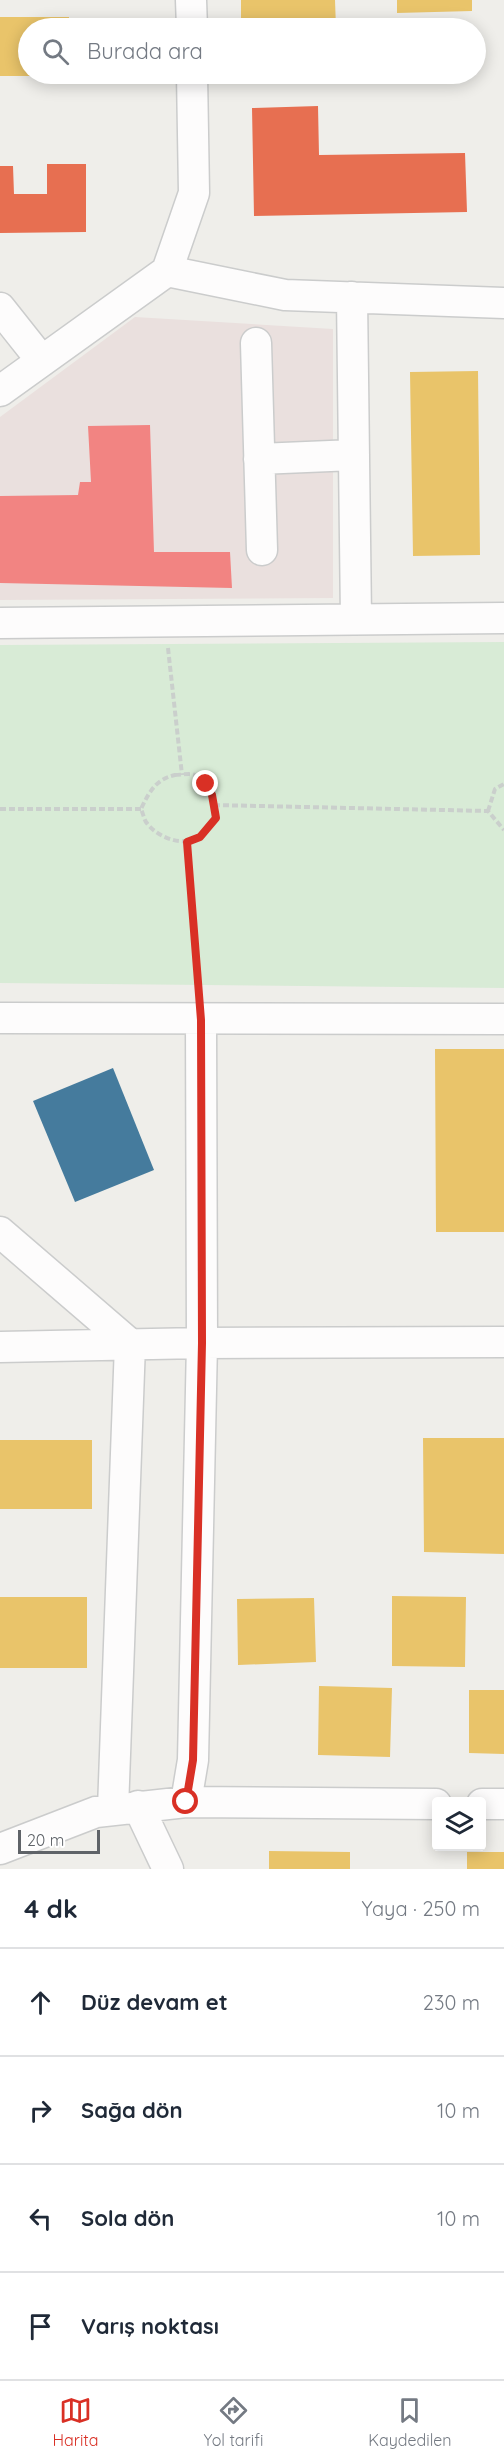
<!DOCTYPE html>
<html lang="tr">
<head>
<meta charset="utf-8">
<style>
	:root { --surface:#fff; --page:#f2f2f3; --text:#1f2937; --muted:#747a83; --line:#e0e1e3; --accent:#d93025 }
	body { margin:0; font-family:Quicksand,sans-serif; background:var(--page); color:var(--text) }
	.controls { position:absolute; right:18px; bottom:18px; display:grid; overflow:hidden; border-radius:6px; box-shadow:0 3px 15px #0003 }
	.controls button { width:54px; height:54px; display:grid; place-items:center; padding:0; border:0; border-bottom:2px solid var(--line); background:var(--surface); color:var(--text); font:30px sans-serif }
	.scale { position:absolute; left:18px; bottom:15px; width:82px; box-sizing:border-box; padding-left:6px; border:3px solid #5f6368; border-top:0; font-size:16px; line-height:21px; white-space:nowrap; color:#5f6368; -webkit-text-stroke:4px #fff; paint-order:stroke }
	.stop { position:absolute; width:18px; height:18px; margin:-14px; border:4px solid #d93025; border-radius:50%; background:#fff }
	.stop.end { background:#d93025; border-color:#fff; box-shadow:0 2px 6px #0008 }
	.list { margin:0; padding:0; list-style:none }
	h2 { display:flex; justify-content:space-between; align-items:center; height:78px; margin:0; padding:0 24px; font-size:26px }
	h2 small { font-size:20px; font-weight:400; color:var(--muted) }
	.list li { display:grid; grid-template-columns:39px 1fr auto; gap:18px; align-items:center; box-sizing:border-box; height:108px; padding:0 24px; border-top:2px solid var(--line) }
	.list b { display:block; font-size:22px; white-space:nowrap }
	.list em { font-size:20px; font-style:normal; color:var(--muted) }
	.icon { flex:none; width:33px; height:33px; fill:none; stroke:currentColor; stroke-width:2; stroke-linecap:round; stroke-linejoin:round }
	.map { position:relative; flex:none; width:504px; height:1869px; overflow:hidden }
	.search { position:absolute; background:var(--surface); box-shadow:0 3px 15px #0003; left:18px; right:18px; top:18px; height:66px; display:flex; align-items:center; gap:15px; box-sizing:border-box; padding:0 21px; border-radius:33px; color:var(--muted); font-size:22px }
	.sheet { height:510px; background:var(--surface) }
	nav { display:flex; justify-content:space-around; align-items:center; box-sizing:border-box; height:84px; border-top:2px solid var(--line); background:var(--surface); font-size:16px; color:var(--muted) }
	nav a { display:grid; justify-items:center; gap:3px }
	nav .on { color:var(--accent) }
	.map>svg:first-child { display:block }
	.medical { fill:#eae0de }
	.green { fill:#d8ebd6 }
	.homes { fill:#e9c46a }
	.shops { fill:#e76f51 }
	.health { fill:#f28482 }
	.public { fill:#457b9d }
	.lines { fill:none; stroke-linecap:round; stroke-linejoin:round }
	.minor-casing { stroke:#cbcccc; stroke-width:33 }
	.path { stroke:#cacfcc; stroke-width:4; stroke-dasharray:6 3; stroke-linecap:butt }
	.minor { stroke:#fdfcfc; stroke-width:30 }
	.route { stroke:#d93025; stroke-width:8 }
</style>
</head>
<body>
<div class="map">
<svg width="504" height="1869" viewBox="0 0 504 1869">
	<rect width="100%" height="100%" fill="#efeeea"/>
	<path class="medical" d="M135,317L333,329V598L0,600V417Z"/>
	<path class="green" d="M504,642V988L0,983V645Z"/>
	<path class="homes" d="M241,0H335L336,28H241Z
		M397,0H472V11L397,13Z
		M0,17H69V28H28V74H60V76H0Z
		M478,371L480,555L413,556L410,372Z
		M435,1049H504V1232H436Z
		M423,1438H504V1554L424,1552Z
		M0,1440H92V1509H0Z
		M392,1596L466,1597L465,1667L392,1666Z
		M0,1597H87V1668H0Z
		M314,1598L316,1662L238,1665L237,1599Z
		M319,1686L392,1688L390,1757L318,1755Z
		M469,1690H504V1754L469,1753Z
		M269,1851L350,1852V1869H269Z
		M467,1852H504V1869H467Z"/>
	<path class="shops" d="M318,106L319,155L465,153L467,212L254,216L252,108Z
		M47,164H86V232L0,233V166H13L14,194H47Z"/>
	<path class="health" d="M150,425L154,552H230L232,588L0,583V496L78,495L80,482H91L88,426Z"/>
	<path class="public" d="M113,1068L154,1170L75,1202L33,1101Z"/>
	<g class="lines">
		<g class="minor-casing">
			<path id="minor" d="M191,0L192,28
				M167,271L285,295L504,303
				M352,297L356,619
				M0,308L42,361
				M256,343L262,550
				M0,391L167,271L194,193L192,74
				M259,459L354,455
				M0,623L504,618
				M0,1018L504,1019
				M0,1232L130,1344L113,1809
				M0,1347L202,1343L504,1342
				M186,1802L193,1760L202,1343L201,1019
				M482,1804H504
				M138,1806L168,1869
				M0,1849L96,1812L186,1802L436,1804"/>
		</g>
		<path class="path" d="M168,648L182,775
			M175,775C180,775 190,773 195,775C211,781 214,803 216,818C212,824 207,831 201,836C185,848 157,838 146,822C144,819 143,813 141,809C149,792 156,779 175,775Z
			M214,805L488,811L504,830
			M0,809H141
			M488,811L495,789L504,784
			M187,842L199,990"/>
		<use href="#minor" class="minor"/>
	</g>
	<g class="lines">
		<path class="route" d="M186,1802L193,1760L202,1343L201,1020L187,842L200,837L216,818L212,795L206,784"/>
	</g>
</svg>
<div class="controls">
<button><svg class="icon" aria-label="layers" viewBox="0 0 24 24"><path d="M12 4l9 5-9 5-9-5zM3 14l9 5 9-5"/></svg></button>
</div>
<div class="scale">20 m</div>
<div class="stop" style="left:186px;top:1802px"></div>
<div class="stop end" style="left:206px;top:784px"></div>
<div class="search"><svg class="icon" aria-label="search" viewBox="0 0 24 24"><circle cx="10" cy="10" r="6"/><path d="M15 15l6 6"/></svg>Burada ara</div>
</div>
<section class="sheet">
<h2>4 dk<small>Yaya · 250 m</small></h2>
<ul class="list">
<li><svg class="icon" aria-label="ahead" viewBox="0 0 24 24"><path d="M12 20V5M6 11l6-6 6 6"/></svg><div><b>Düz devam et</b></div><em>230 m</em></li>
<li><svg class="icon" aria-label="right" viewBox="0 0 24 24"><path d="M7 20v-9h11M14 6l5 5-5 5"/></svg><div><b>Sağa dön</b></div><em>10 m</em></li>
<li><svg class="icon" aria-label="left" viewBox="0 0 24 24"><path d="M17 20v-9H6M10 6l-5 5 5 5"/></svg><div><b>Sola dön</b></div><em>10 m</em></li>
<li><svg class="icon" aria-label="arrive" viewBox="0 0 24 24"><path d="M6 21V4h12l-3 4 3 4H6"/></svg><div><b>Varış noktası</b></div></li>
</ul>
</section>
<nav>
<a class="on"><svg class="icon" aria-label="map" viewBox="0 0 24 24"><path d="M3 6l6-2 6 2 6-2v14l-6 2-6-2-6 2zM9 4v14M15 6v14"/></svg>Harita</a>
<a><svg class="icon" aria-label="directions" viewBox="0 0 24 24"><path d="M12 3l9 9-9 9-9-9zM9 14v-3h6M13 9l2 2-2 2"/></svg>Yol tarifi</a>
<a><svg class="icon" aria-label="saved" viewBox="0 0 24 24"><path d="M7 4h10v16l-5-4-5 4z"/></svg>Kaydedilen</a>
</nav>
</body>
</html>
